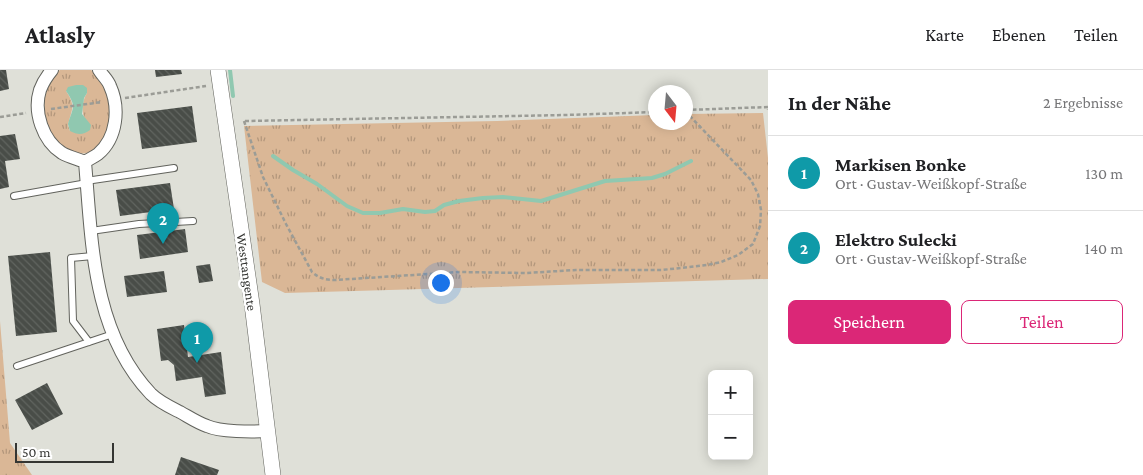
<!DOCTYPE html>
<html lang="de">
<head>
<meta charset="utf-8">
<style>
	:root { --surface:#fff; --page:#f2f2f2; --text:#202124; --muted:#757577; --line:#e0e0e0; --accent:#db2777 }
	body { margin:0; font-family:"Crimson Pro",serif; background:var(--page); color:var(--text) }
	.controls { position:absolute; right:15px; bottom:15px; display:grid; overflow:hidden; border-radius:8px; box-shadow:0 2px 12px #0003 }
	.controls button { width:45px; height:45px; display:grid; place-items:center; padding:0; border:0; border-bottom:1px solid var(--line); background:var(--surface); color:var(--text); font:25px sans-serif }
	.compass { position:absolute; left:648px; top:15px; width:45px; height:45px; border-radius:50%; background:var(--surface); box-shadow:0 2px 12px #0003; rotate:164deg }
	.scale { position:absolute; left:15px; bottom:12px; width:99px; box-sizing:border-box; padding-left:5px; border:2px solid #353633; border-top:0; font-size:14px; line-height:18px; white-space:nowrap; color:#353633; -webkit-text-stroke:4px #fff; paint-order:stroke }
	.you { position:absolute; left:440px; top:212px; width:18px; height:18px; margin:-12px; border:4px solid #fff; border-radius:50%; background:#1a73e8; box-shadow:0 0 0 8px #1a73e833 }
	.badge { display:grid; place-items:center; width:32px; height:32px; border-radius:50%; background:var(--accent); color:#fff; font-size:16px; font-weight:700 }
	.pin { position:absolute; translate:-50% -41px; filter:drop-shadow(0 1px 2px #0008) }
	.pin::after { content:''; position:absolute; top:26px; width:18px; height:15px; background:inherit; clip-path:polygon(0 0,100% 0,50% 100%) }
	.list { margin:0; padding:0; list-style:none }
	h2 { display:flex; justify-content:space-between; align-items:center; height:65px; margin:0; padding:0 20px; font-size:21px }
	h2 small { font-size:16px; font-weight:400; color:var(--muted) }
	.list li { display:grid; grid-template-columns:32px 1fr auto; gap:15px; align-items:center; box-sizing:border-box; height:75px; padding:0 20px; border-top:1px solid var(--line) }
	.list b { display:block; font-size:19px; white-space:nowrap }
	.list p { margin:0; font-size:16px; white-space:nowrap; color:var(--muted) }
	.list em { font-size:16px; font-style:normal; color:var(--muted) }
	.actions { display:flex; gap:10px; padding:15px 20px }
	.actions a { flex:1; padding:11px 0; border:1px solid var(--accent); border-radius:8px; text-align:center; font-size:18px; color:var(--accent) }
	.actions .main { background:var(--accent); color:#fff }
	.map { position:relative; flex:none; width:768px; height:405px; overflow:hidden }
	header { display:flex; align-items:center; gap:30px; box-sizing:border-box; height:70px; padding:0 25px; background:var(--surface); border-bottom:1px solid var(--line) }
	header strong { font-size:24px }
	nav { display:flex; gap:28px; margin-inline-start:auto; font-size:18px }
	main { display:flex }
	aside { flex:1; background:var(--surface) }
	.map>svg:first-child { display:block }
	.grass { fill:url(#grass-tufts); fill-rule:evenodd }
	.water { fill:#90c8b0 }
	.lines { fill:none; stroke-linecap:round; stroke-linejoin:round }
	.stream { stroke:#90c8b0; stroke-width:4 }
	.building { fill:url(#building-back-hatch) }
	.service-casing { stroke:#62635d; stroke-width:8 }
	.minor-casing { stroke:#62635d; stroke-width:14 }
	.tertiary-casing { stroke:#62635d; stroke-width:16 }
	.path { stroke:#9b9c96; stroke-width:2.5; stroke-dasharray:4 2.5; stroke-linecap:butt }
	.service { stroke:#fff; stroke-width:6 }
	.minor { stroke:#fff; stroke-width:12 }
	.tertiary { stroke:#fff; stroke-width:15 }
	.labels { text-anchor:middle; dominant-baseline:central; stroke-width:5; stroke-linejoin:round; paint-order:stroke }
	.street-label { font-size:14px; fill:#353633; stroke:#fff }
</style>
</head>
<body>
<header>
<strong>Atlasly</strong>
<nav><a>Karte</a><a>Ebenen</a><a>Teilen</a></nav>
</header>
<main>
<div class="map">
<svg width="768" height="405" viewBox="0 0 768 405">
	<defs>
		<pattern id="grass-tufts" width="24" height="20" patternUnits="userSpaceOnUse" patternTransform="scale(1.25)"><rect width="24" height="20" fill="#dab796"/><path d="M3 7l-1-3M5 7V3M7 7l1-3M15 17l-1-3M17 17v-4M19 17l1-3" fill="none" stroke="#b2967b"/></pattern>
		<pattern id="building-back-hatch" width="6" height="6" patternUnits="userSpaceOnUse" patternTransform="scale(1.25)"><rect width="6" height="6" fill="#494d48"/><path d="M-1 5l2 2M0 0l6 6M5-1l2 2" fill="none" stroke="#616560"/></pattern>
	</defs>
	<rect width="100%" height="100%" fill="#dfe0d8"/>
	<path class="grass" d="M60,0H91C103,8 110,25 110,40C110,59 98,91 74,82C70,81 66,80 63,78C44,63 38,28 52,8C53,5 57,2 60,0ZM66,21L87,23C82,31 81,41 85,49L70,61L68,55C72,38 76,36 66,21Z
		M763,43L768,88V209L285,223L262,212L244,56L497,51L655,45L656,52H686V44Z
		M0,251L10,373L32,405H0Z"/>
	<path class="water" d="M76,15H83L87,18V23L84,28L82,44L91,55L90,60C83,65 78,65 70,61L68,54C73,37 77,37 66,21L68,17Z"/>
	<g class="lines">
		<path class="stream" d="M230,0L233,26
			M273,86L293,100L317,114L347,136L363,143H380L403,139L425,142L435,141L444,135L459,131L483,128L503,127L541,131L605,111L652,108L665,104L691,91"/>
	</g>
	<path class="building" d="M0,0H6L9,19L0,21Z
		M155,0H181L182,4L156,7Z
		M192,36L197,72L142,79L137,43Z
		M15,64L20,89L5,91L9,117L0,119V66Z
		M170,113L174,139L120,146L116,120Z
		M185,159L188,182L140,189L137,165Z
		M50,182L57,262L16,266L8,186Z
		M210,194L213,211L199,213L196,196Z
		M164,201L167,222L127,227L124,206Z
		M184,255L188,287L221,282L226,324L205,327L202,307L176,311L174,295L168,290L161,291L157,259Z
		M47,313L63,344L32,360L15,330Z
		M181,387L219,400L217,405H175Z"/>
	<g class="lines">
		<g class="service-casing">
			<path id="service" d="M86,111L174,98
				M14,126L87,113
				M91,161L139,154L193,151
				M89,272L73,251L71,188L93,186
				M17,296L113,264"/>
		</g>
		<g class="minor-casing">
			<path id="minor" d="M52,0C47,6 43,12 40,20C33,42 43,71 62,83C69,87 78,89 85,92C89,89 94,87 98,84C117,68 120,38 110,16C108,10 102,5 99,0
				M85,92C92,172 92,262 151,324C159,332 170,337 180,342C189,347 198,353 207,356C220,362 253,362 267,361"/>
		</g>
		<g class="tertiary-casing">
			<path id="tertiary" d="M218,0L252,234L273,405"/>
		</g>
		<path class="path" d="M125,28L206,16
			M51,39L102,32
			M686,40L768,37V40
			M0,47L26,43
			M244,51L263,107L286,154L312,202C319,208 325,210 335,210L459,202L526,203L576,200H662L707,195L721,192L738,185L753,174L760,156L761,140L758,124L751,110L686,42
			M245,51L566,45L656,42"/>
		<use href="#service" class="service"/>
		<use href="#minor" class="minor"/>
		<use href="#tertiary" class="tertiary"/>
	</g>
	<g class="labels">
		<g class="street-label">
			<text transform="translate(247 202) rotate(82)">Westtangente</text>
		</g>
	</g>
</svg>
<div class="controls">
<button>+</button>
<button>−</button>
</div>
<svg class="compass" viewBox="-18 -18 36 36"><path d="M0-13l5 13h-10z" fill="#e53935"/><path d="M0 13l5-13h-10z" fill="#757577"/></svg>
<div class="scale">50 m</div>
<div class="you"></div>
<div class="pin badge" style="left:197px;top:293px;background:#0f9aa8">1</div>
<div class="pin badge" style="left:163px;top:174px;background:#0f9aa8">2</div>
</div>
<aside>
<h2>In der Nähe<small>2 Ergebnisse</small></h2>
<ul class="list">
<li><span class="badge" style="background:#0f9aa8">1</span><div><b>Markisen Bonke</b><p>Ort · Gustav-Weißkopf-Straße</p></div><em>130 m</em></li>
<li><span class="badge" style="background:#0f9aa8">2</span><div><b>Elektro Sulecki</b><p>Ort · Gustav-Weißkopf-Straße</p></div><em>140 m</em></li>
</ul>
<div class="actions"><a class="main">Speichern</a><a>Teilen</a></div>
</aside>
</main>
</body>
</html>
